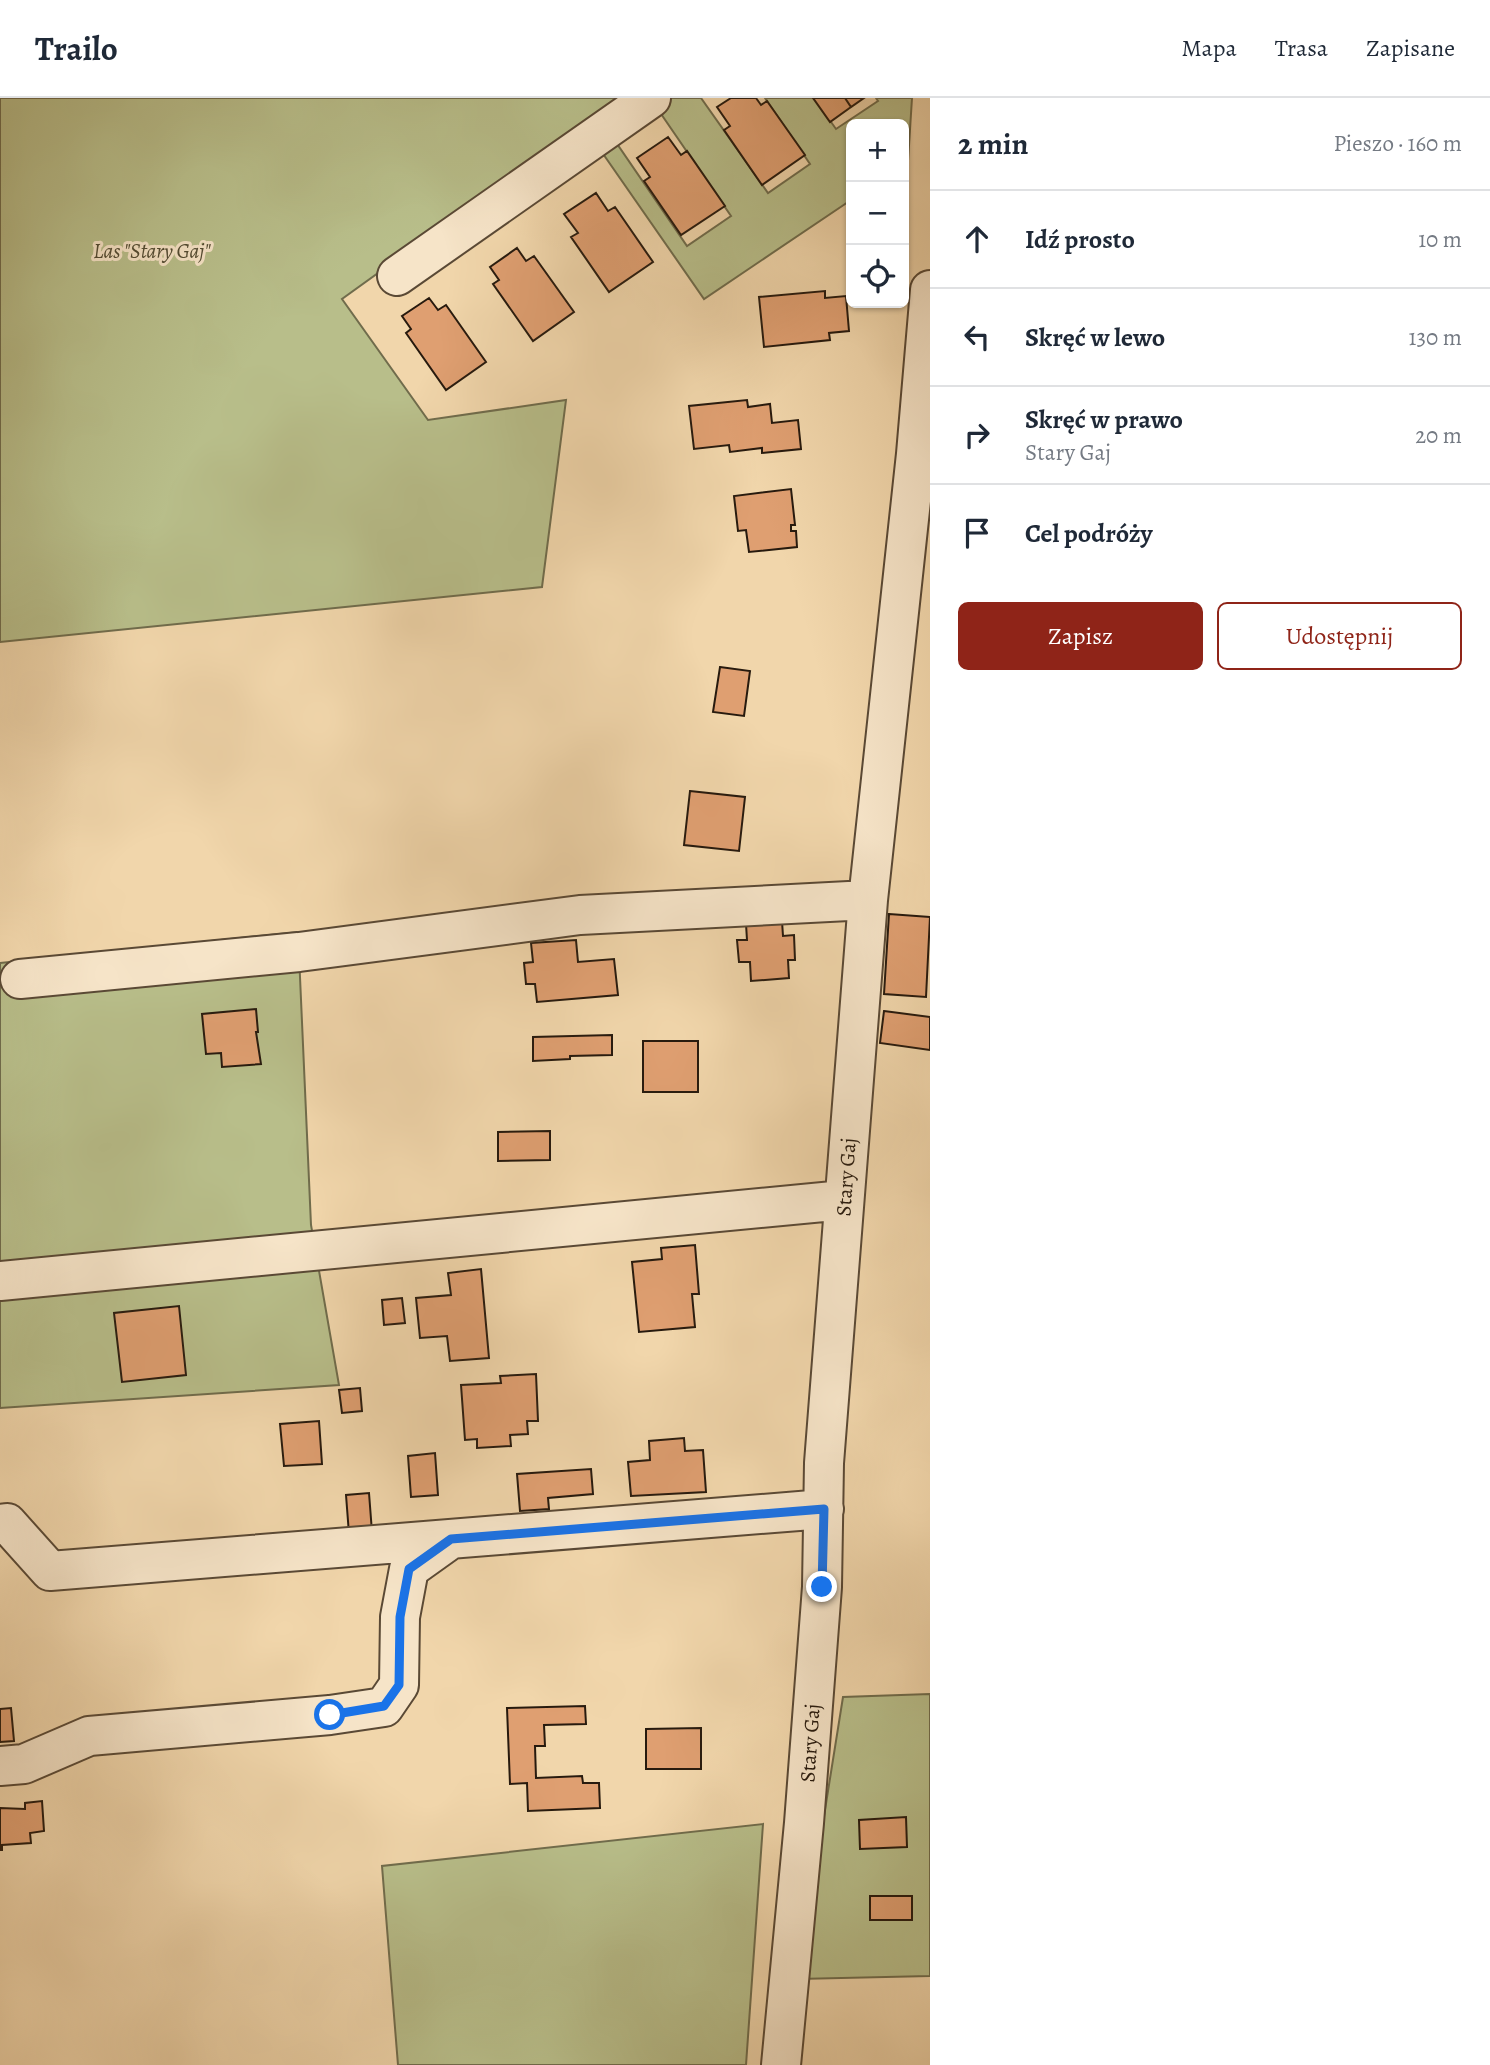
<!DOCTYPE html>
<html lang="pl">
<head>
<meta charset="utf-8">
<style>
	:root { --surface:#fff; --page:#f6f6f7; --text:#1f2937; --muted:#747a83; --line:#e0e1e3; --accent:#8f2418 }
	body { margin:0; font-family:Alegreya,serif; background:var(--page); color:var(--text) }
	.controls { position:absolute; right:21px; top:21px; display:grid; overflow:hidden; border-radius:10px; box-shadow:0 2px 5px #0004 }
	.controls button { width:63px; height:63px; display:grid; place-items:center; padding:0; border:0; border-bottom:2px solid var(--line); background:var(--surface); color:var(--text); font:35px sans-serif }
	.stop { position:absolute; width:21px; height:21px; margin:-16px; border:5px solid #1a73e8; border-radius:50%; background:#fff }
	.stop.end { background:#1a73e8; border-color:#fff; box-shadow:0 2px 7px #0008 }
	.list { margin:0; padding:0; list-style:none }
	h2 { display:flex; justify-content:space-between; align-items:center; height:91px; margin:0; padding:0 28px; font-size:30px }
	h2 small { font-size:23px; font-weight:400; color:var(--muted) }
	.list li { display:grid; grid-template-columns:46px 1fr auto; gap:21px; align-items:center; box-sizing:border-box; height:98px; padding:0 28px; border-top:2px solid var(--line) }
	.list b { display:block; font-size:26px; white-space:nowrap }
	.list p { margin:0; font-size:23px; white-space:nowrap; color:var(--muted) }
	.list em { font-size:23px; font-style:normal; color:var(--muted) }
	.actions { display:flex; gap:14px; padding:21px 28px }
	.actions a { flex:1; padding:16px 0; border:2px solid var(--accent); border-radius:10px; text-align:center; font-size:24px; color:var(--accent) }
	.actions .main { background:var(--accent); color:#fff }
	.icon { flex:none; width:38px; height:38px; fill:none; stroke:currentColor; stroke-width:2; stroke-linecap:round; stroke-linejoin:round }
	.map { position:relative; flex:none; width:930px; height:1967px; overflow:hidden }
	header { display:flex; align-items:center; gap:42px; box-sizing:border-box; height:98px; padding:0 35px; background:var(--surface); border-bottom:2px solid var(--line) }
	header strong { font-size:33px }
	nav { display:flex; gap:38px; margin-inline-start:auto; font-size:24px }
	main { display:flex }
	aside { flex:1; background:var(--surface) }
	.map>svg:first-child { display:block }
	.green { fill:#b8be8a; stroke:#706c4c; stroke-width:2 }
	.building { fill:#df9f71; stroke:#271a0e; stroke-width:2 }
	.lines { fill:none; stroke-linecap:round; stroke-linejoin:round }
	.minor-casing { stroke:#5a4935; stroke-width:42 }
	.minor { stroke:#f6e4c8; stroke-width:38 }
	.route { stroke:#1a73e8; stroke-width:9 }
	.labels { text-anchor:middle; dominant-baseline:central; stroke-width:6; stroke-linejoin:round; paint-order:stroke }
	.park-label { font-size:21px; font-style:italic; fill:#524b33; stroke:#f6e4c8 }
	.street-label { font-size:21px; fill:#271a0e; stroke:#f6e4c8 }
</style>
</head>
<body>
<header>
<strong>Trailo</strong>
<nav><a>Mapa</a><a>Trasa</a><a>Zapisane</a></nav>
</header>
<main>
<div class="map">
<svg width="930" height="1967" viewBox="0 0 930 1967">
	<rect width="100%" height="100%" fill="#f1d6ab"/>
	<filter id="stains"><feTurbulence type="fractalNoise" baseFrequency=".00286" numOctaves="4"/><feColorMatrix values="0 0 0 0 .2 0 0 0 0 .09 0 0 0 0 .02 0 0 0 .5 -.17"/></filter>
	<radialGradient id="worn" r=".72"><stop offset=".6" stop-color="#630" stop-opacity="0"/><stop offset="1" stop-color="#630" stop-opacity=".3"/></radialGradient>
	<path class="green" d="M0,0H621L342,201L428,322L566,302L542,489L0,544Z
		M671,0H701L768,95L810,66L765,0H814L836,31L878,3L876,0H912L908,63L904,66V26H851V102L704,201L599,50L613,40L687,148L731,118L657,10Z
		M298,834L311,1127L339,1287L0,1310V865Z
		M930,1596V1878L798,1881L843,1599Z
		M763,1726L746,1967H398L382,1768Z"/>
	<path class="building" d="M731,0H756L761,7L767,3L805,57L762,87L724,32L730,28L717,9Z
		M813,0H845L851,9L830,24Z
		M845,0H864L851,9Z
		M668,39L681,57L687,53L725,108L681,137L644,83L650,79L637,60Z
		M596,95L608,113L615,109L653,164L609,194L571,139L578,135L564,116Z
		M517,150L526,163L534,158L574,214L533,243L493,186L499,182L490,169Z
		M825,193V200L846,198L849,233L829,235L830,242L764,249L759,199Z
		M429,200L438,212L446,207L486,264L446,292L406,235L411,231L402,218Z
		M747,302L748,309L770,306L772,325L798,322L801,351L762,355V350L730,354L729,347L694,351L689,308Z
		M791,391L795,427H791V433H796L797,449L749,454L746,432L738,433L734,398Z
		M720,569L750,573L744,618L713,614Z
		M690,693L745,699L739,753L684,747Z
		M889,816L930,819L926,899L884,896Z
		M782,823L783,838L794,837L795,862H788L789,880L751,883L750,864H739L737,842H747L746,826Z
		M576,842L578,864L614,861L618,897L537,904L535,886H526L524,865L533,864L531,845Z
		M256,911L258,934H256L261,966L222,969L221,955L206,956L202,916Z
		M884,913L930,919V952L880,945Z
		M612,937V957L570,958V961L533,963V939Z
		M643,943H698V994H643Z
		M550,1033V1062L498,1063V1034Z
		M695,1147L699,1196H692L695,1229L639,1234L632,1164L662,1161L661,1150Z
		M481,1171L489,1260L450,1263L447,1238L420,1240L416,1200L451,1197L448,1175Z
		M402,1200L405,1225L384,1227L382,1202Z
		M179,1208L186,1277L122,1284L114,1215Z
		M536,1276L538,1323H527L528,1336L510,1337L511,1348L477,1350V1341L465,1342L461,1287L501,1285L500,1278Z
		M360,1290L362,1313L342,1315L339,1292Z
		M319,1323L322,1366L284,1368L280,1326Z
		M684,1340L685,1353L703,1352L706,1394L631,1398L628,1364L650,1362L649,1343Z
		M435,1355L438,1397L411,1399L408,1358Z
		M591,1371L593,1396L548,1400L549,1411L520,1413L517,1376Z
		M369,1395L372,1434L349,1436L346,1397Z
		M585,1608L586,1626L544,1627L545,1648H535L536,1680L582,1678L583,1685H599L600,1710L528,1713L527,1685L510,1686L507,1610Z
		M11,1610L14,1643L0,1644V1611Z
		M701,1630V1671H646V1631Z
		M42,1703L44,1733L30,1735L31,1745L2,1747V1752H0V1710L25,1711V1705Z
		M906,1719L907,1749L860,1751L859,1722Z
		M870,1798H912V1822H870Z"/>
	<g class="lines">
		<g class="minor-casing">
			<path id="minor" d="M397,178L651,0
				M20,881L299,854L580,817L868,802
				M0,1183L844,1102
				M0,1426L7,1425L50,1473L824,1411
				M0,1668L24,1666L89,1638L330,1617L384,1609L399,1587L400,1519L409,1471L451,1441
				M781,1967L804,1725L822,1489L824,1365L868,802L916,356L930,192"/>
		</g>
		<use href="#minor" class="minor"/>
	</g>
	<g class="lines">
		<path class="route" d="M330,1617L384,1608L399,1587L400,1519L409,1471L451,1441L824,1411L822,1489"/>
	</g>
	<g class="labels">
		<g class="park-label">
			<text x="152" y="153">Las "Stary Gaj"</text>
		</g>
		<g class="street-label">
			<text transform="translate(846 1079) rotate(-86)">Stary Gaj</text>
			<text transform="translate(810 1645) rotate(-86)">Stary Gaj</text>
		</g>
	</g>
	<rect width="100%" height="100%" filter="url(#stains)"/>
	<rect width="100%" height="100%" fill="url(#worn)"/>
</svg>
<div class="controls">
<button>+</button>
<button>−</button>
<button><svg class="icon" aria-label="locate" viewBox="0 0 24 24"><circle cx="12" cy="12" r="6"/><path d="M12 2v4M12 18v4M2 12h4M18 12h4"/></svg></button>
</div>
<div class="stop" style="left:330px;top:1617px"></div>
<div class="stop end" style="left:822px;top:1489px"></div>
</div>
<aside>
<h2>2 min<small>Pieszo · 160 m</small></h2>
<ul class="list">
<li><svg class="icon" aria-label="ahead" viewBox="0 0 24 24"><path d="M12 20V5M6 11l6-6 6 6"/></svg><div><b>Idź prosto</b></div><em>10 m</em></li>
<li><svg class="icon" aria-label="left" viewBox="0 0 24 24"><path d="M17 20v-9H6M10 6l-5 5 5 5"/></svg><div><b>Skręć w lewo</b></div><em>130 m</em></li>
<li><svg class="icon" aria-label="right" viewBox="0 0 24 24"><path d="M7 20v-9h11M14 6l5 5-5 5"/></svg><div><b>Skręć w prawo</b><p>Stary Gaj</p></div><em>20 m</em></li>
<li><svg class="icon" aria-label="arrive" viewBox="0 0 24 24"><path d="M6 21V4h12l-3 4 3 4H6"/></svg><div><b>Cel podróży</b></div></li>
</ul>
<div class="actions"><a class="main">Zapisz</a><a>Udostępnij</a></div>
</aside>
</main>
</body>
</html>
